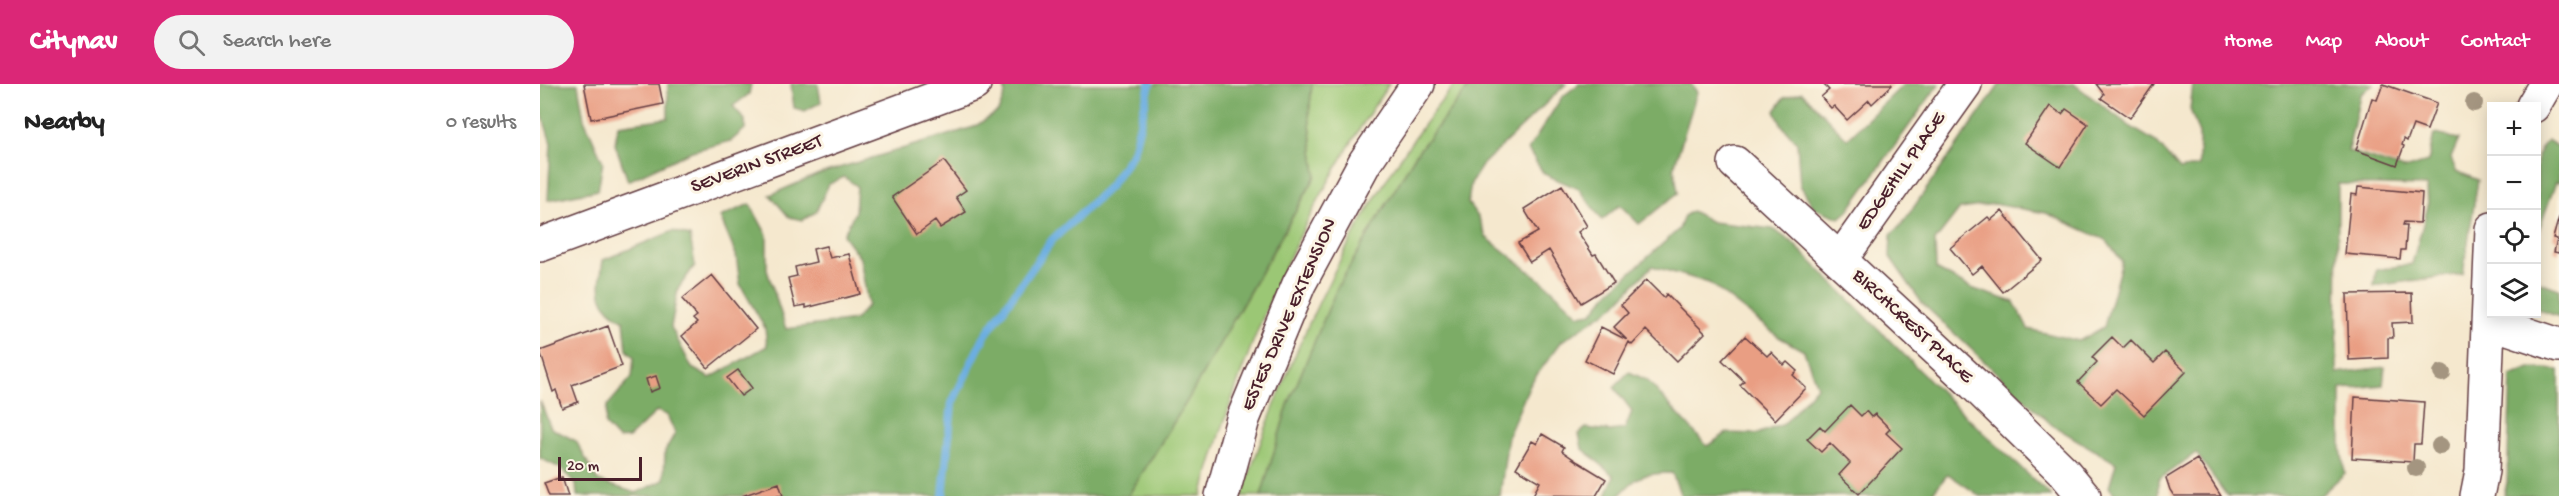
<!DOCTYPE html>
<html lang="en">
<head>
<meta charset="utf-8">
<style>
	:root { --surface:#fff; --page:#f2f2f2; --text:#222; --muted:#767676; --line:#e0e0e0; --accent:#db2777 }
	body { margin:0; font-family:"Gochi Hand",sans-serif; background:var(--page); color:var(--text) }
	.controls { position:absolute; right:18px; top:18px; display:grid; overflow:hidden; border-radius:0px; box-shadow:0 3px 15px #0003 }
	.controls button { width:54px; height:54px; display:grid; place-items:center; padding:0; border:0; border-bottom:2px solid var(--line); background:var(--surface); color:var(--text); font:30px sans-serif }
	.scale { position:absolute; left:18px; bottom:15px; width:84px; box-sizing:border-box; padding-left:6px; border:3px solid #4a1f2b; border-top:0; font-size:16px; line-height:21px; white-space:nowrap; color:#4a1f2b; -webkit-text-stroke:4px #fcf5e5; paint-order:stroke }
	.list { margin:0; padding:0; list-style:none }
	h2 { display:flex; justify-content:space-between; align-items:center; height:78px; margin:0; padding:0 24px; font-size:26px }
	h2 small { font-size:20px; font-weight:400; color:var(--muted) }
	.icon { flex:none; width:33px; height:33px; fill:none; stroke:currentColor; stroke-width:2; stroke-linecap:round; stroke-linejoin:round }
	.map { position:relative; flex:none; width:2019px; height:412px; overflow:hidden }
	header { display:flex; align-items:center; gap:36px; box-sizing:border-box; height:84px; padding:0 30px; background:var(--accent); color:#fff }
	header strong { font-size:28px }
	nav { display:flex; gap:33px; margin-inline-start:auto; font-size:21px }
	.search { width:420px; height:54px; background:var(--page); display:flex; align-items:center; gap:15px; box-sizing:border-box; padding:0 21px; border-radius:33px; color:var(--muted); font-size:22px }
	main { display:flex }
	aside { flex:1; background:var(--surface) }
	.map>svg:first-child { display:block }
	.green { fill:#9bc774; stroke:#727350; stroke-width:1.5 }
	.forest { fill:#7cac66; stroke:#636648; stroke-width:1.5; fill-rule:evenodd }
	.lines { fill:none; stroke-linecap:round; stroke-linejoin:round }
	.stream { stroke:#6caee1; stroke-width:8 }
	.building { fill:#e99e83 }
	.street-casing { stroke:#643d43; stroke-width:36 }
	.secondary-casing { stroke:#643d43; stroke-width:36 }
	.street { stroke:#fff; stroke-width:33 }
	.secondary { stroke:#fff; stroke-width:33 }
	.tree { fill:#a49580 }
	.labels { text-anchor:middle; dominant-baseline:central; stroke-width:6; stroke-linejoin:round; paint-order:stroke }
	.street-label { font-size:20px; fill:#4a1f2b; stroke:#fcf5e5 }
</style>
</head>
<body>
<header>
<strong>Citynav</strong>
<div class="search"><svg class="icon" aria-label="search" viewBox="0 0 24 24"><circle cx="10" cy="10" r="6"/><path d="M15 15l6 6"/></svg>Search here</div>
<nav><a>Home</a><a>Map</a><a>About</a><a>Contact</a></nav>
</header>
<main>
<aside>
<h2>Nearby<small>0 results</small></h2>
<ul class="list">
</ul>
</aside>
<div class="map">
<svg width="2019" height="412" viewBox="0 0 2019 412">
	<rect width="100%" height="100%" fill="#fcf5e5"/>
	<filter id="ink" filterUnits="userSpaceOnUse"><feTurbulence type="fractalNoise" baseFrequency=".0167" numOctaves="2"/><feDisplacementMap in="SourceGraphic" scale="12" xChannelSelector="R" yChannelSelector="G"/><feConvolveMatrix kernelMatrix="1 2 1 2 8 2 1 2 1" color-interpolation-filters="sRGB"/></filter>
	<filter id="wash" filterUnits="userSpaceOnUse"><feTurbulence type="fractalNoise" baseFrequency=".008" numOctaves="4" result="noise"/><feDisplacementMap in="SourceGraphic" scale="24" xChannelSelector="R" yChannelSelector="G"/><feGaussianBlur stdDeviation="1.35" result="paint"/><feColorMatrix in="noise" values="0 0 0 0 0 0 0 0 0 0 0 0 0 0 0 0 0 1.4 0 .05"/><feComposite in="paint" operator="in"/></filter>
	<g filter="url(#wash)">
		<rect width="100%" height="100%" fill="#f5e8ce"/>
		<path class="green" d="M772,0H849C763,125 702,266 662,412H588L647,317L776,92L769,31Z
			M915,0H931L876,70L797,204L748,321L721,412H702C751,264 816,122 915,0Z"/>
		<path class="forest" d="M0,0H38L44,35L63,78L58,106L8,116L11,59L0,24Z
			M128,0H211L209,10L193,22L205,36V45L191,57L152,67L88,97L75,60L78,41L128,34Z
			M251,0H278L281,18L265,27L254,24Z
			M464,0H772L769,31L776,91L647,317L588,412H37L36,400L22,385L0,374V317L11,344L36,357L58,397L96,409L124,396L125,367L135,349L127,331L117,327L89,354L78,355L65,341L67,322L92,293L94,273L87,266L84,237C55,219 59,207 63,176L133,147L150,152L155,181L138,205L131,243L152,284L170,294L227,262L225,244L200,200L196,171L180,133L210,120L227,151V186L246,245L315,236L328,221L320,174L303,151L315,128L317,102L304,93L289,100L276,128L263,136L249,133L230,111L279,90L434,43L458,28L465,10Z
			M931,0H1026L943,80L931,99L928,119L939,134L946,153L1007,201L1039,231L1052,229L1069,208L1139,145L1144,132L1152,127L1172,138L1233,145L1253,159L1414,321L1511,412H1440L1408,390L1390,412H1141L1132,389C1104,389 1097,391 1079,412H1066L1074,392L1042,364L1039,350L1046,344L1070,347L1085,345L1092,327L1074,303L1089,288L1107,296L1167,362L1187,349L1217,350L1244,340L1277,302L1264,267L1239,253L1169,199L1112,182L1073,223L1022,257L990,300L968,352L960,412H721L748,321L797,204L876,70Z
			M1039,0H1151L1157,8L1134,83L1138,109L1099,140L1080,121L1062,136L1039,105L1004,90L988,66L1022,13Z
			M1364,0H1399L1308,127L1300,134L1274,124L1260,101L1257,59L1241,40L1235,27L1244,14L1262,8L1307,55Z
			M1460,0H1534L1591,43L1616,58L1640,86L1659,82V50L1650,25L1653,0H1833L1820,11L1808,67L1864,85L1888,78L1894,50L1919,55L1911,74L1916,87L1938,96L1923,190L1834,202L1836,186L1872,180L1888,122L1887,102L1798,100L1797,289L1845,283L1843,301L1801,305V365L1805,389L1780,412H1687L1656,369L1618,396V412H1576L1569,403L1576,379L1512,341L1382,219L1350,173L1351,151L1362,140ZM1454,120L1506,129L1566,156L1582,177L1564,243L1539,257L1488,245L1474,218L1431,204L1396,185L1395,157L1420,125Z
			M2007,56L2019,63V99L2016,98L1997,151V71Z
			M1997,197L2019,205V233L1997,225Z
			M1990,284L2019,286V412H1964L1967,398L1971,292Z"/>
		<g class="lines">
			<path class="stream" d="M403,412L412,319L444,253L512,156L569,103L593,68L610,0"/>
		</g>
		<g id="blocks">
			<path class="building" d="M44,0H119L123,20L51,35Z
				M1283,0H1351L1352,1L1332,20L1329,16L1307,36L1294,22L1291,24L1281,13L1289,6Z
				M1556,0H1614L1590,34L1561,14L1564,10Z
				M1843,0L1897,19L1887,46L1873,41L1867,57L1864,55L1862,61L1864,62L1857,81L1816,66L1832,14L1837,16Z
				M1510,22L1522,30L1526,25L1548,40L1520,83L1485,59Z
				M404,77L426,106L416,113L426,128L400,144L395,137L377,150L352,113Z
				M1022,101L1047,142L1038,148L1053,171L1056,170L1074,199L1041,219L1009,166L990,178L978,159L998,148L984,125Z
				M1818,103L1882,109L1880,139L1864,138L1863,141H1867L1865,166H1861L1860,175L1805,170L1811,110L1817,111Z
				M1462,127L1502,176L1463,208L1442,182L1432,190L1410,164L1448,133L1451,136Z
				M2019,133V169L2014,168L2017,155L2013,154Z
				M286,162L290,174L309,170L320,210L266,224V221L255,223L248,194L257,192L255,183L276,178L273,165Z
				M172,191L216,245L168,284L142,252L157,239L153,235L157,232L142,215Z
				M1106,196L1124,214L1126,210L1165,249L1137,277L1106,246L1092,261L1089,258L1073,290L1045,276L1061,243L1087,256L1074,243L1088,229L1081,221Z
				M1872,209L1873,238L1852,239L1853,254H1848V274L1809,276L1807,210Z
				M68,242L82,282L32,301L38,318L22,324L16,306L13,308L0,267Z
				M1205,252L1227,272L1231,268L1244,281L1247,278L1257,287L1253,291L1266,304L1235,336L1200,301L1204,297L1182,276Z
				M1572,253L1583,264L1591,256L1614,279L1625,268L1646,288L1604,331L1576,305L1561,320L1538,298L1557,278L1552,273Z
				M198,286L212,304L201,312L187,294Z
				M116,292L120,304L110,308L106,295Z
				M1815,313L1884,318L1881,360H1874L1873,378L1812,374Z
				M1310,321L1321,332L1326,327L1331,333L1335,330L1350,345L1346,349L1362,364L1319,410L1299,391L1310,379L1290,359L1281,368L1267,355L1280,342L1285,347Z
				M1002,350L1024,363L1022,367L1038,378L1066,395L1056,412L993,411L1000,398L976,384L992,357L997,360Z
				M1657,375L1663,384L1681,412H1634L1630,406L1626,394Z
				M22,393L28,412H9L4,399Z
				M239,399L243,412H202Z"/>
		</g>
	</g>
	<g filter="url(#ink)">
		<use href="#blocks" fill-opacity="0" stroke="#643d43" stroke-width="1.5"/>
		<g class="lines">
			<g class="street-casing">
				<path id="street" d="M1993,22L2006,0
					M1195,79L1434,300L1523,387L1544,412
					M0,161L434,0
					M1300,176L1425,0
					M1950,238L2019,261
					M1937,412L1942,387L1952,145"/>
			</g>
			<g class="secondary-casing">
				<path id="secondary" d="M682,412L703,335L759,200L825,78L878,0"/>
			</g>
			<use href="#street" class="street"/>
			<use href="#secondary" class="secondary"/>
		</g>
		<g class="tree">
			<circle cx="1934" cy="19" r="9"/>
			<circle cx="1902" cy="289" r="9"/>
			<circle cx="1900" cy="362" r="9"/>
			<circle cx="1876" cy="384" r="9"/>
		</g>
	</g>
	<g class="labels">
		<g class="street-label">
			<text transform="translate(217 81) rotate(-20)">SEVERIN STREET</text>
			<text transform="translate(1362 88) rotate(-55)">EDGEHILL PLACE</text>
			<text transform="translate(750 231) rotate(-66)">ESTES DRIVE EXTENSION</text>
			<text transform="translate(1372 243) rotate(43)">BIRCHCREST PLACE</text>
		</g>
	</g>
</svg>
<div class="controls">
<button>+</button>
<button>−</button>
<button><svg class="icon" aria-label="locate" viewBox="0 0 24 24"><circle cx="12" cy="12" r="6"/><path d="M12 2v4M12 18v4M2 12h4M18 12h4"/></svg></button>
<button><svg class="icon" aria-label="layers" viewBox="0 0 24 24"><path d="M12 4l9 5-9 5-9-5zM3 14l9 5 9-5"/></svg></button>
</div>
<div class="scale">20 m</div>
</div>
</main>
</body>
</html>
